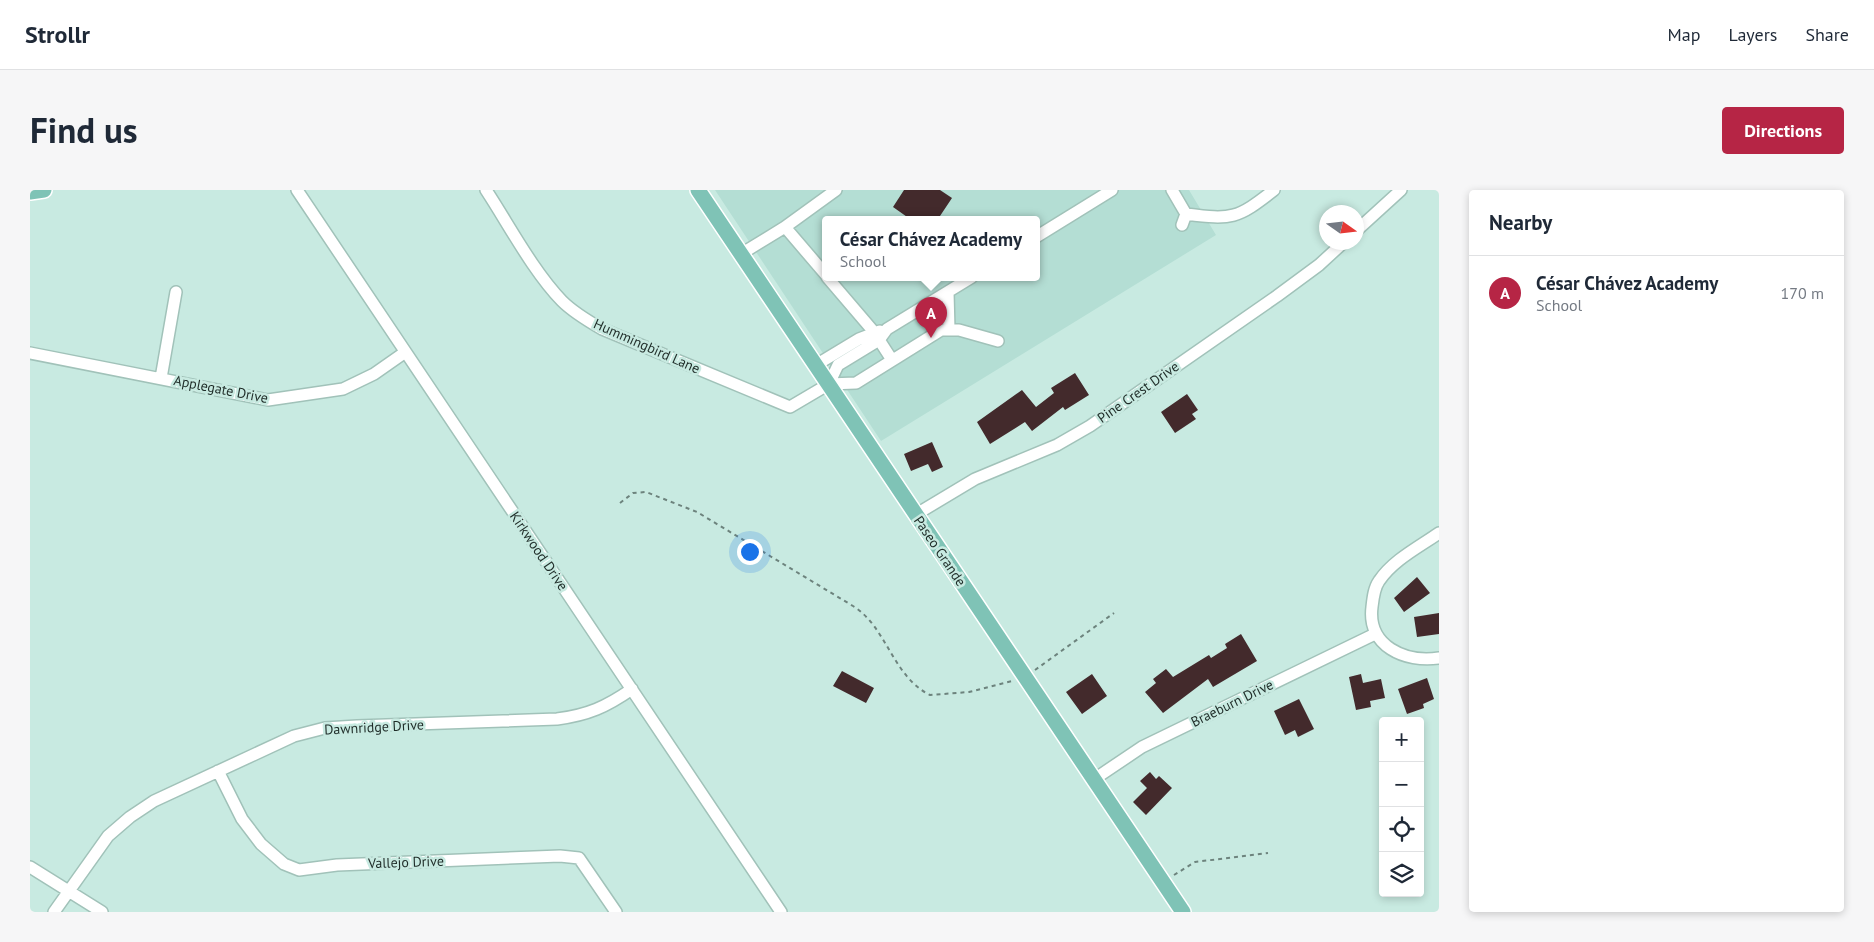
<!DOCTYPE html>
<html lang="en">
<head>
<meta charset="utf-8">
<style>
	:root { --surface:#fff; --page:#f6f6f7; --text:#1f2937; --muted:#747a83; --line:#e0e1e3; --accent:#b62545 }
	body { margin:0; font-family:"PT Sans",sans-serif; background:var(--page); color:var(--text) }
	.controls { position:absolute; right:15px; bottom:15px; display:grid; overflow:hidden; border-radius:5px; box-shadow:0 2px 8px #0003 }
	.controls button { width:45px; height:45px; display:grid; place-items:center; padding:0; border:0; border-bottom:1px solid var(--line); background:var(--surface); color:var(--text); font:25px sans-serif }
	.compass { position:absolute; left:1289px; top:15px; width:45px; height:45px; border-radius:50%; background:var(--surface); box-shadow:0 2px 8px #0003; rotate:104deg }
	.you { position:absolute; left:719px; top:361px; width:18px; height:18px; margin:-12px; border:4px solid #fff; border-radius:50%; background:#1a73e8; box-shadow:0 0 0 8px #1a73e833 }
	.badge { display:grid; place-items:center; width:32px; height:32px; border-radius:50%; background:var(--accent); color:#fff; font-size:16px; font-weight:700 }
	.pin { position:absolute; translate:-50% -41px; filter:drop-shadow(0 1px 2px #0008) }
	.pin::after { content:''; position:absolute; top:26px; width:18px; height:15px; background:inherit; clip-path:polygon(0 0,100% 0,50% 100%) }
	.popup { position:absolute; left:792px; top:26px; width:218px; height:65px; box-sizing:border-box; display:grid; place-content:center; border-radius:5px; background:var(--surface); filter:drop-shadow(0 1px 4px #0005); font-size:16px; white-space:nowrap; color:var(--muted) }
	.popup b { font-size:19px; color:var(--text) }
	.popup::after { content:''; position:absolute; left:50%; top:100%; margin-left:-10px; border:10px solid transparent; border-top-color:var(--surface) }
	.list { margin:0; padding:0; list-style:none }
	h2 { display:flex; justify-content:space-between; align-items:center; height:65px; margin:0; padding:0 20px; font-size:21px }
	h2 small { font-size:16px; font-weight:400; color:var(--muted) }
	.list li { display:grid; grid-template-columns:32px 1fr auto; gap:15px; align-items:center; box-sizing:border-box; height:75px; padding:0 20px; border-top:1px solid var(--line) }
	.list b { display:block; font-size:19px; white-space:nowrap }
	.list p { margin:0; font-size:16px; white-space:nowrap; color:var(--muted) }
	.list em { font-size:16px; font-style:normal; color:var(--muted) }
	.icon { flex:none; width:28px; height:28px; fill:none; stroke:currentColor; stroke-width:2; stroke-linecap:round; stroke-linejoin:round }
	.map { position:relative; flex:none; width:1409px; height:722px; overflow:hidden; border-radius:5px }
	header { display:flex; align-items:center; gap:30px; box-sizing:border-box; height:70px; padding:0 25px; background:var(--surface); border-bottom:1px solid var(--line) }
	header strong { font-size:24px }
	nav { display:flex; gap:28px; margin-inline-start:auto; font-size:18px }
	.intro { display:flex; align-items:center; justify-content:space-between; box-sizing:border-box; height:120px; padding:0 30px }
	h1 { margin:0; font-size:35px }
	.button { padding:12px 22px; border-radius:5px; background:var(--accent); color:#fff; font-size:18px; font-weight:700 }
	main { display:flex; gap:30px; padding:0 30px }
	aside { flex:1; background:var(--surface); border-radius:5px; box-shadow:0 2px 8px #0003 }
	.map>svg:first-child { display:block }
	.built { fill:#b4ded4; fill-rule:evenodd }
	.building { fill:#432a2c }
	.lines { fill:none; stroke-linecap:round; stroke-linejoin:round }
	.minor-casing { stroke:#a1c2b9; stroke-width:14 }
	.major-casing { stroke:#fff; stroke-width:18 }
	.path { stroke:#6d837d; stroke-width:2; stroke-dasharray:4 4; stroke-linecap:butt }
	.minor { stroke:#fff; stroke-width:11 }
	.major { stroke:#7fc3b6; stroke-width:15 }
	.labels { text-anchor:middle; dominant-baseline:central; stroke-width:5; stroke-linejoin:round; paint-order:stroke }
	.street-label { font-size:14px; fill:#1f2c28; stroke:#c8eae1 }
</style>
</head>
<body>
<header>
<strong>Strollr</strong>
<nav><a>Map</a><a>Layers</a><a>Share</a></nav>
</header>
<div class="intro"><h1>Find us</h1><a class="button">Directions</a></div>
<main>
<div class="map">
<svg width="1409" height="722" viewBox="0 0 1409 722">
	<rect width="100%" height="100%" fill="#c8eae1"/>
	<path class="built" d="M685,0H1159L1186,45L851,251ZM796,29H1006V87H796Z"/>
	<path class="building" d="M874,0H910L922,8L908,29H880L863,17Z
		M1045,183L1059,205L1035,220L1033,217L1002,241L995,232L960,254L947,232L992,200L1006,217L1024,203L1021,198Z
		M1157,204L1168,220L1162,224L1166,229L1145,243L1131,222Z
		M902,252L913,277L902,282L898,274L881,281L874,264Z
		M1387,387L1400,403L1374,422L1364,408Z
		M1409,423V444L1387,447L1384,427Z
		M1211,444L1227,471L1183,497L1178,489L1133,523L1115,502L1126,493L1123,489L1136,479L1143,487L1179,465L1181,468L1197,458L1195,454Z
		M812,481L844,498L836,513L803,496Z
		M1062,484L1077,506L1052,524L1036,502Z
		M1331,484L1333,493L1351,489L1355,508L1340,511L1341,517L1326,520L1319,487Z
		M1397,488L1404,509L1393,514L1394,518L1377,524L1368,499Z
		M1269,509L1284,539L1268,547L1265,540L1255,545L1244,521Z
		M1120,582L1126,589L1129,586L1142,598L1116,625L1103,612L1117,598L1110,591Z"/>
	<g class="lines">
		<g class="minor-casing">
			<path id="minor" d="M267,0L751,722
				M456,0C479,35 503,81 532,111C543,122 558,131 572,139L760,217L799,194L826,193L911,140H929L968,151
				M1142,0L1156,24L1152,35
				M1156,24C1202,30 1207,29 1244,0
				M755,37L796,85
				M1326,41L1371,0
				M1006,47L1082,0
				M711,64L755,37L806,0
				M797,87L844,142L862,170
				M918,102L919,140
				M0,163L238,210L313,199L344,184L374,163
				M786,175L829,149L850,141
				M131,188L146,102
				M799,194L808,175L849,150L857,139L942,87
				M885,325L945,289L1027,255L1060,236L1247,106L1289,75L1314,52
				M1409,343C1389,357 1363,370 1349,391C1344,398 1343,408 1342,417C1337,456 1375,473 1409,468
				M188,581L212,629L231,654L254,674L269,680L307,675L530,666L549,668L586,722
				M1063,590L1112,557L1345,444
				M0,677L72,722
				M24,722L78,646L100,627L124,611L264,546L295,538L327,536L527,529C558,525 576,517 602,499"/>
		</g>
		<g class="major-casing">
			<path id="major" d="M668,0L1153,722
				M0,2L14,0"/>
		</g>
		<path class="path" d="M590,313L603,303L616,302L667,322L823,416C857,437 862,486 900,505L939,502L982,491
			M1005,480L1084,423
			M1144,685L1165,672L1238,663"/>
		<use href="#minor" class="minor"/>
		<use href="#major" class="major"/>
	</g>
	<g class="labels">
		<g class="street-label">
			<text transform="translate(617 156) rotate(24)">Hummingbird Lane</text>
			<text transform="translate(191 199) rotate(11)">Applegate Drive</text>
			<text transform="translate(1108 202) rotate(-35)">Pine Crest Drive</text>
			<text transform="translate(509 361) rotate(56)">Kirkwood Drive</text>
			<text transform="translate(910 361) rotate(56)">Paseo Grande</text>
			<text transform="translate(1202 513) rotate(-26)">Braeburn Drive</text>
			<text transform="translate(344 537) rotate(-3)">Dawnridge Drive</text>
			<text transform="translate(376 672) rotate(-2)">Vallejo Drive</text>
		</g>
	</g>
</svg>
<div class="controls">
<button>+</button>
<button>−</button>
<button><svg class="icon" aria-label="locate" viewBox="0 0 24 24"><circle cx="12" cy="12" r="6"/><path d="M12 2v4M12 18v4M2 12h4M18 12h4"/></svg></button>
<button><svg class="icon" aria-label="layers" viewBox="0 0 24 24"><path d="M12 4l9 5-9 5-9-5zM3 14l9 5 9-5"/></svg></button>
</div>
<svg class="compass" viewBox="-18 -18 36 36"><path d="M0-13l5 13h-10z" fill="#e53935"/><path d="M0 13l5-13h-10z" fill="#747a83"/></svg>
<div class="you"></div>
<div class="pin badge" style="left:901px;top:148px">A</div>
<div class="popup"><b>César Chávez Academy</b>School</div>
</div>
<aside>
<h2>Nearby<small></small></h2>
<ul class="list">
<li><span class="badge">A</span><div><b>César Chávez Academy</b><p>School</p></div><em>170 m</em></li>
</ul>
</aside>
</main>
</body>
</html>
